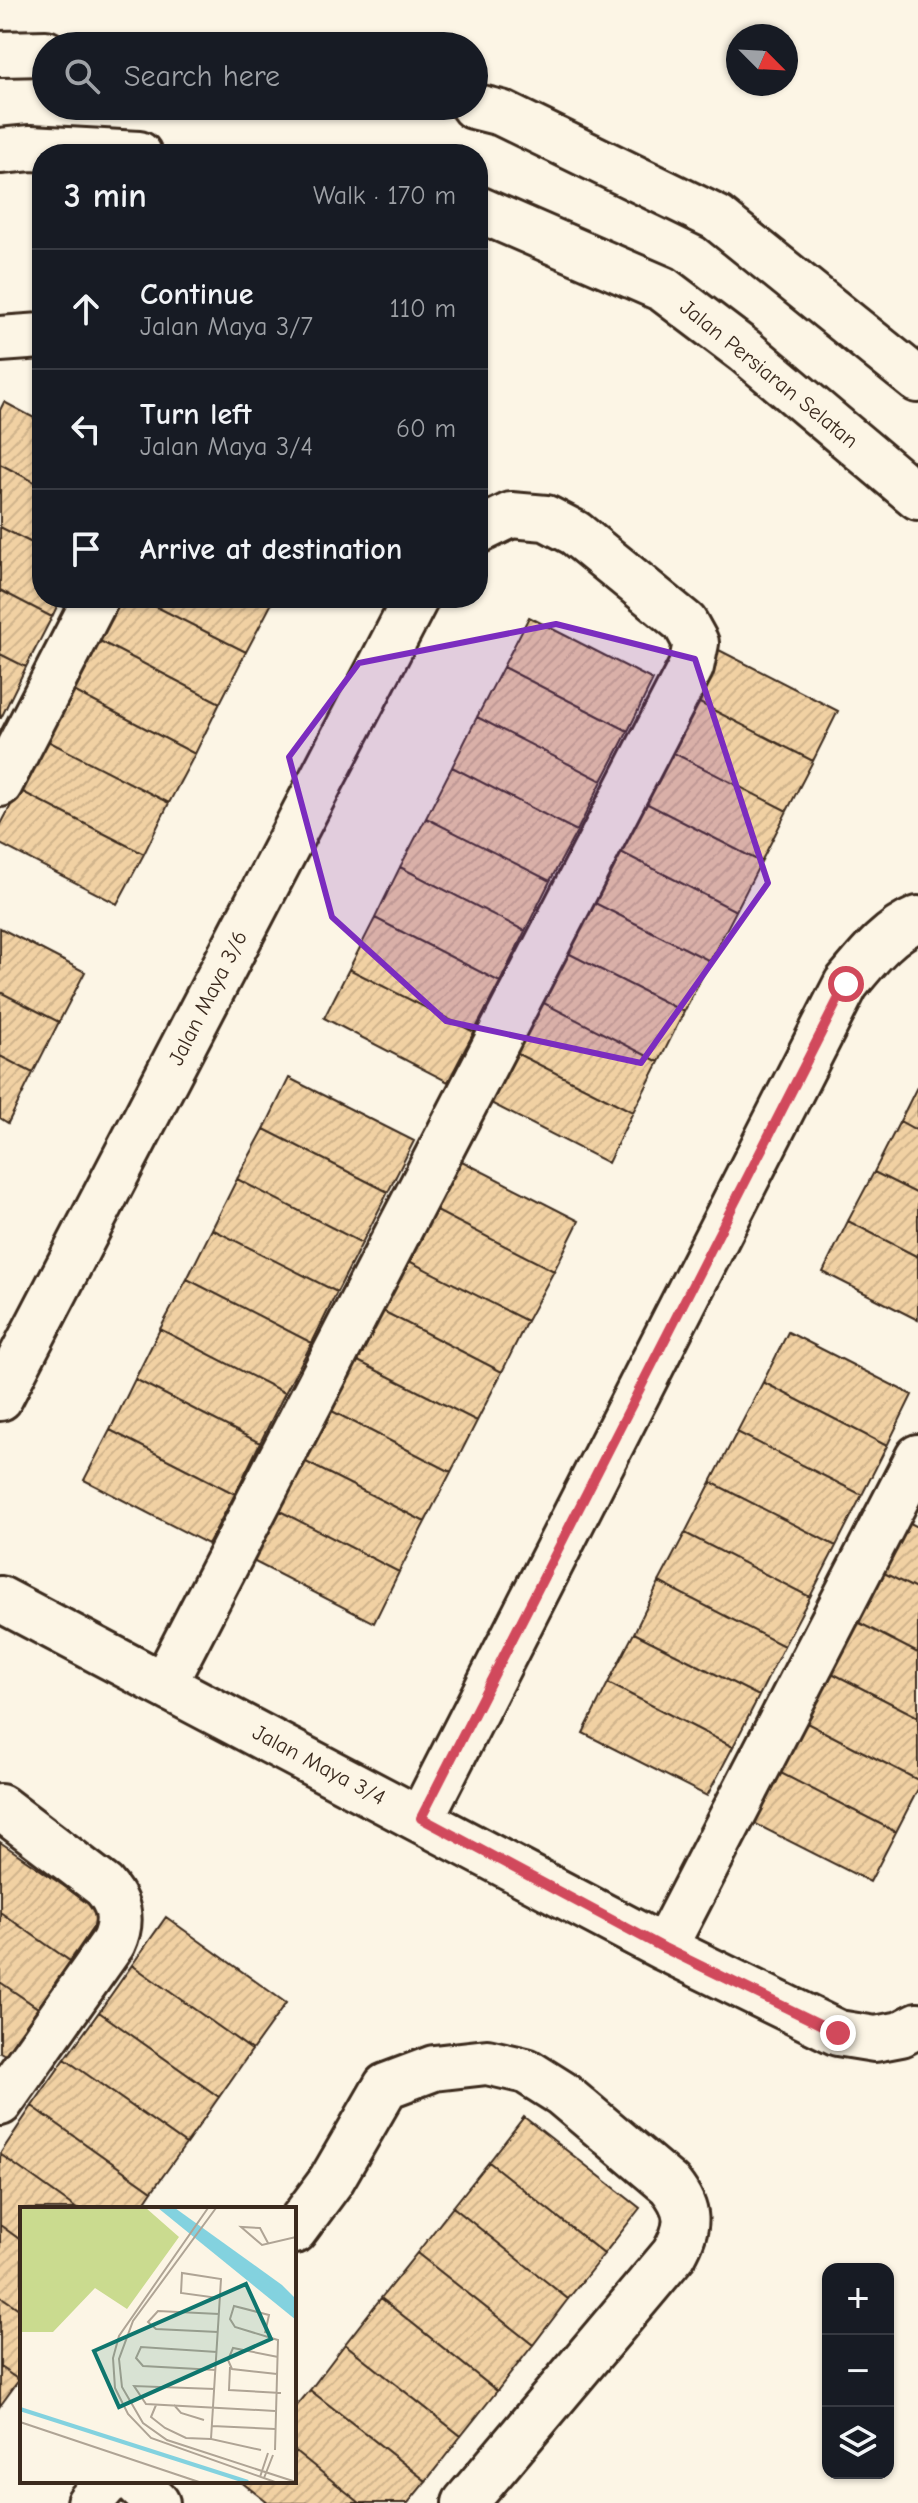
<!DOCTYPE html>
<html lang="en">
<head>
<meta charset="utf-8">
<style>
	:root { --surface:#171b24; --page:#242831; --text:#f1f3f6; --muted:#9ea1a6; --line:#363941 }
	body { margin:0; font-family:"Comic Neue",sans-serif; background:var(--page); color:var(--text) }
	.controls { position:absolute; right:24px; bottom:24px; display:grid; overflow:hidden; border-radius:16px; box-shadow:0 2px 6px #0004 }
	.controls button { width:72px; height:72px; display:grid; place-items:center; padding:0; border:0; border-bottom:2px solid var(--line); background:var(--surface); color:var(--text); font:40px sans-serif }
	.compass { position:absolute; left:726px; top:24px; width:72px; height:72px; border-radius:50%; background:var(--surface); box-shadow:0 2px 6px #0004; rotate:114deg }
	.stop { position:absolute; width:24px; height:24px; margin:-18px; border:6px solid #d1495b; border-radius:50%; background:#fff }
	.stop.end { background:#d1495b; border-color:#fff; box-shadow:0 2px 8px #0008 }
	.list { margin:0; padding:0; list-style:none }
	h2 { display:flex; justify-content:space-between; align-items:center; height:104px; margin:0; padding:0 32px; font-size:34px }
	h2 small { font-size:26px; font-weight:400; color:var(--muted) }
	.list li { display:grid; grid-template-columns:52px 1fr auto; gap:24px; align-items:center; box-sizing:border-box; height:120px; padding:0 32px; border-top:2px solid var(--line) }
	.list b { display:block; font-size:30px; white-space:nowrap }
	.list p { margin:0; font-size:26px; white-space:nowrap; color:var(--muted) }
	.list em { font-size:26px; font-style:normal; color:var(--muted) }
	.icon { flex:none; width:44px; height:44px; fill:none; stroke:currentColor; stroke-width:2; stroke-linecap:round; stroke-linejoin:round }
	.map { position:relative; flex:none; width:918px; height:2503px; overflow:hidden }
	.search { position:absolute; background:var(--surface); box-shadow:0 2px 6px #0004; left:32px; top:32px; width:456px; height:88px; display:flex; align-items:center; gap:20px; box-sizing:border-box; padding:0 28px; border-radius:44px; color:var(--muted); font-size:30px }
	.panel { position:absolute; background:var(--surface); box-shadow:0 2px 6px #0004; left:32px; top:144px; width:456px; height:464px; border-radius:32px }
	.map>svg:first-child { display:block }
	.building { fill:url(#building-hatch); stroke:#3b2a1e; stroke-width:2 }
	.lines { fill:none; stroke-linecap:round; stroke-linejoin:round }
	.minor-casing { stroke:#3b2a1e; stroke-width:50 }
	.minor { stroke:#fcf5e5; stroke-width:44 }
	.route { stroke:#d1495b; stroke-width:10 }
	.marked { fill:#7b2cbf; fill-opacity:0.2; stroke:#7b2cbf; stroke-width:6; stroke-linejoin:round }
	.labels { text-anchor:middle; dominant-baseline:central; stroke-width:7; stroke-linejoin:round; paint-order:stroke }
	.street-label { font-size:22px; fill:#3b2a1e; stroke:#fcf5e5 }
	.inset-river { fill:none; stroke:#83d2df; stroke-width:4 }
	.inset-road { fill:none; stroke:#afa495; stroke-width:2 }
	.view { fill:#0f766e; fill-opacity:0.15; stroke:#0f766e; stroke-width:4 }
	.inset-edge { fill:none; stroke:#3b2a1e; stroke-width:4 }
</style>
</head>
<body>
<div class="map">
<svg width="918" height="2503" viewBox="0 0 918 2503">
	<defs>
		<pattern id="building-hatch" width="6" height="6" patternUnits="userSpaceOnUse" patternTransform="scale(2)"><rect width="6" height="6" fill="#f1d1a3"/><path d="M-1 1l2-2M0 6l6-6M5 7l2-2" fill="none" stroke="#d0b48c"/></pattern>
	</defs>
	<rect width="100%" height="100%" fill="#fcf5e5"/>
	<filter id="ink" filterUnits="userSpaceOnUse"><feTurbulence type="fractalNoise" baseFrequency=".0125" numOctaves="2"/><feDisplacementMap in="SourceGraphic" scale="16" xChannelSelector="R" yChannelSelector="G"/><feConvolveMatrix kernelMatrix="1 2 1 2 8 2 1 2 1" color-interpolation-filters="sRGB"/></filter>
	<g filter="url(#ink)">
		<path class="building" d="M4,402L42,422V486L0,464V410Z
			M0,464L42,486V548L0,527Z
			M0,527L42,548V598H61L52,617L0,590Z
			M0,590L52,617L26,667L0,654Z
			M117,598H139L246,652L220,703L96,639Z
			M139,598H262L272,603L246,652Z
			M529,617L653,680L628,731L503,667Z
			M96,639L220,703L195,754L70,689Z
			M713,647L838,711L813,761L688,697Z
			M0,654L26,667L1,718H0Z
			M503,667L628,731L602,781L477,717Z
			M70,689L195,754L169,803L44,739Z
			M688,697L813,761L787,811L662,747Z
			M477,717L602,781L577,831L452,767Z
			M44,739L169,803L144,854L19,790Z
			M662,747L787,811L761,862L636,798Z
			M452,767L577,831L550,881L426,818Z
			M19,790L144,854L117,904L0,844V826Z
			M636,798L761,862L736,911L611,847Z
			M426,818L550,881L525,931L400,867Z
			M611,847L736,911L710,961L585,898Z
			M400,867L525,931L500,982L375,918Z
			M585,898L710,961L684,1012L560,949Z
			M375,918L500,982L474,1032L349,969Z
			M0,928L85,972L59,1022L0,992Z
			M560,949L684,1012L659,1062L534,998Z
			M349,969L474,1032L448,1082L324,1018Z
			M0,992L59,1022L33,1073L0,1056Z
			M534,998L659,1062L633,1112L508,1049Z
			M508,1049L633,1112L608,1163L483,1099Z
			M0,1056L33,1073L8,1123L0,1118Z
			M289,1078L414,1141L388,1192L264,1129Z
			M918,1085V1131L900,1121Z
			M900,1121L918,1131V1194L874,1172Z
			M264,1129L388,1192L362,1243L237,1179Z
			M454,1157L579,1221L554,1271L429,1207Z
			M874,1172L918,1194V1257L848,1221Z
			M237,1179L362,1243L337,1292L212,1229Z
			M429,1207L554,1271L527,1321L403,1258Z
			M848,1221L918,1257V1320L823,1272Z
			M212,1229L337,1292L312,1343L187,1279Z
			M403,1258L527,1321L502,1372L377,1308Z
			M187,1279L312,1343L285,1393L160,1329Z
			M377,1308L502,1372L477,1421L352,1358Z
			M160,1329L285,1393L260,1443L135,1379Z
			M788,1332L912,1395L887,1446L763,1382Z
			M352,1358L477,1421L451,1472L326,1408Z
			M135,1379L260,1443L235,1494L110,1430Z
			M763,1382L887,1446L862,1495L737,1432Z
			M326,1408L451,1472L425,1522L300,1459Z
			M110,1430L235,1494L208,1544L84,1480Z
			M737,1432L862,1495L836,1546L711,1482Z
			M300,1459L425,1522L399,1572L274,1508Z
			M711,1482L836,1546L810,1597L685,1533Z
			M274,1508L399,1572L374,1623L249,1559Z
			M899,1517L918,1527V1590L874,1568Z
			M685,1533L810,1597L784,1646L659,1582Z
			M874,1568L918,1590V1653L848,1617Z
			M659,1582L784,1646L759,1696L634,1633Z
			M848,1617L918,1653V1717L822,1668Z
			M634,1633L759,1696L733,1747L608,1683Z
			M822,1668L918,1717V1780L797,1718Z
			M608,1683L733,1747L707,1796L583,1733Z
			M797,1718L918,1780V1789L896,1832L771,1768Z
			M771,1768L896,1832L870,1882L746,1819Z
			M0,1842L103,1913L70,1961L0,1912Z
			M0,1912L70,1961L38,2008L0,1982Z
			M166,1917L286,2003L252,2050L132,1965Z
			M132,1965L252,2050L219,2097L99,2012Z
			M0,1982L38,2008L5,2055L0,2052Z
			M99,2012L219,2097L186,2144L65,2059Z
			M65,2059L186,2144L152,2191L32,2106Z
			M32,2106L152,2191L140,2209H77L0,2154Z
			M524,2117L640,2208L604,2254L489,2162Z
			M0,2154L77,2209H22V2241L0,2225Z
			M489,2162L604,2254L568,2299L453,2207Z
			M453,2207L568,2299L533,2345L417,2253Z
			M0,2225L22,2241V2311L0,2296Z
			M417,2253L533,2345L497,2391L381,2298Z
			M0,2296L22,2311V2375L19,2380L0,2367Z
			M381,2298L497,2391L461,2436L345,2344Z
			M345,2344L461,2436L426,2481L310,2390Z
			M0,2367L19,2380L0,2406Z
			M310,2390L426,2481L408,2503H360L294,2450V2409Z
			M294,2450L360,2503H268L240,2481H294Z"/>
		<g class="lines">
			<g class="minor-casing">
				<path id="minor" d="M0,54L46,53
					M473,106L501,113L717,218L918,380
					M0,151L31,148L139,154
					M478,209L663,289L745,351L918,497
					M0,339L42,336
					M0,784L96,598
					M0,1398L416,598
					M0,1599L664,1948L838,2033L875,2039L901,2034L918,2025
					M164,1684L691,667L696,643L685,623L575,533L546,518L511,515L478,531
					M0,1807L104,1886C120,1904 123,1921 113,1943L0,2103
					M421,1818L846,984C867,959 887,932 918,919
					M664,1948L918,1457
					M294,2231L331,2181L386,2086L434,2068L487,2062L526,2071L561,2093L670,2185C690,2210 690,2226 674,2254L465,2503
					M134,2481L157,2503
					M89,2503L108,2481"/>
			</g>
			<use href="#minor" class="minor"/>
		</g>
	</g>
	<g class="lines" filter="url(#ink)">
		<path class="route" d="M838,2033L664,1948L421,1818L846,984"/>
	</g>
	<path class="marked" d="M556,624L695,659L768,883L641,1063L446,1021L332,917L289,757L359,663Z"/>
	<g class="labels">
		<g class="street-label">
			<text transform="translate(769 374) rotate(39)">Jalan Persiaran Selatan</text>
			<text transform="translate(208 998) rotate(-63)">Jalan Maya 3/6</text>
			<text transform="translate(319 1765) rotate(28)">Jalan Maya 3/4</text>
		</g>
	</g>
	<g transform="translate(20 2207)">
		<rect width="276" height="276" fill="#fcf5e5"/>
		<path d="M0,1H126L159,30L107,102L75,81L33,125H0Z" fill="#cadb8f"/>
		<path d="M138,1H155L262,78L276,92V113Z" fill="#83d2df"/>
		<path class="inset-river" d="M0,202L228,275"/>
		<path class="inset-road" d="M188,1L99,129L93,151L95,181L108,207L131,231L255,275M196,1L113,114L99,152L102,180L123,216L147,233L276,275M248,36L240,21L221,20L242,38L276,30M198,91L161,86L162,66L201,72L191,232L241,243M198,125L136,122L128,115L138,104L199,107M245,126L249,108L214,99L210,112L215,120L258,133L255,243M210,160L209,183L261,186M196,163L123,159L116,151L121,140L197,145M257,167L212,162L208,153L213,141L258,150M195,182L114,179L126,197L255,204M136,198L131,210L145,221L166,231L191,232M154,198L161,206L184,213M0,215L179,275M192,219L255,222M240,270L248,246M244,271L253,248"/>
		<path class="view" d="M226,77L251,132L99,200L74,144Z"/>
		<rect width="276" height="276" class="inset-edge"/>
	</g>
</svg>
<div class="controls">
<button>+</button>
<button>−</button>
<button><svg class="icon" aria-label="layers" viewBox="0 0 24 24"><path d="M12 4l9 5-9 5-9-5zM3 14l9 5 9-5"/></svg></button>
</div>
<svg class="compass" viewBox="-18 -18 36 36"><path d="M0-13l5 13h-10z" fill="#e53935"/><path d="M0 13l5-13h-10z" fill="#9ea1a6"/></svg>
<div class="stop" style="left:846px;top:984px"></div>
<div class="stop end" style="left:838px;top:2033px"></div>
<div class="search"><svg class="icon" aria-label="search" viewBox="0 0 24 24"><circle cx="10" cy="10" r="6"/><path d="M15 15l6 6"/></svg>Search here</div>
<section class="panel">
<h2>3 min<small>Walk · 170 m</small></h2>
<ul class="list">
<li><svg class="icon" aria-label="ahead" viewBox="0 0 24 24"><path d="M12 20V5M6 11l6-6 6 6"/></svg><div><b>Continue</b><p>Jalan Maya 3/7</p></div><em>110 m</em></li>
<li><svg class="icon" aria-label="left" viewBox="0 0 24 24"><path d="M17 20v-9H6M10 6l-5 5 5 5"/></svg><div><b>Turn left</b><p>Jalan Maya 3/4</p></div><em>60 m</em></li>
<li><svg class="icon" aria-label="arrive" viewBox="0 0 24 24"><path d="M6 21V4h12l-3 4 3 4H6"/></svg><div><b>Arrive at destination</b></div></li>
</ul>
</section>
</div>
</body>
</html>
